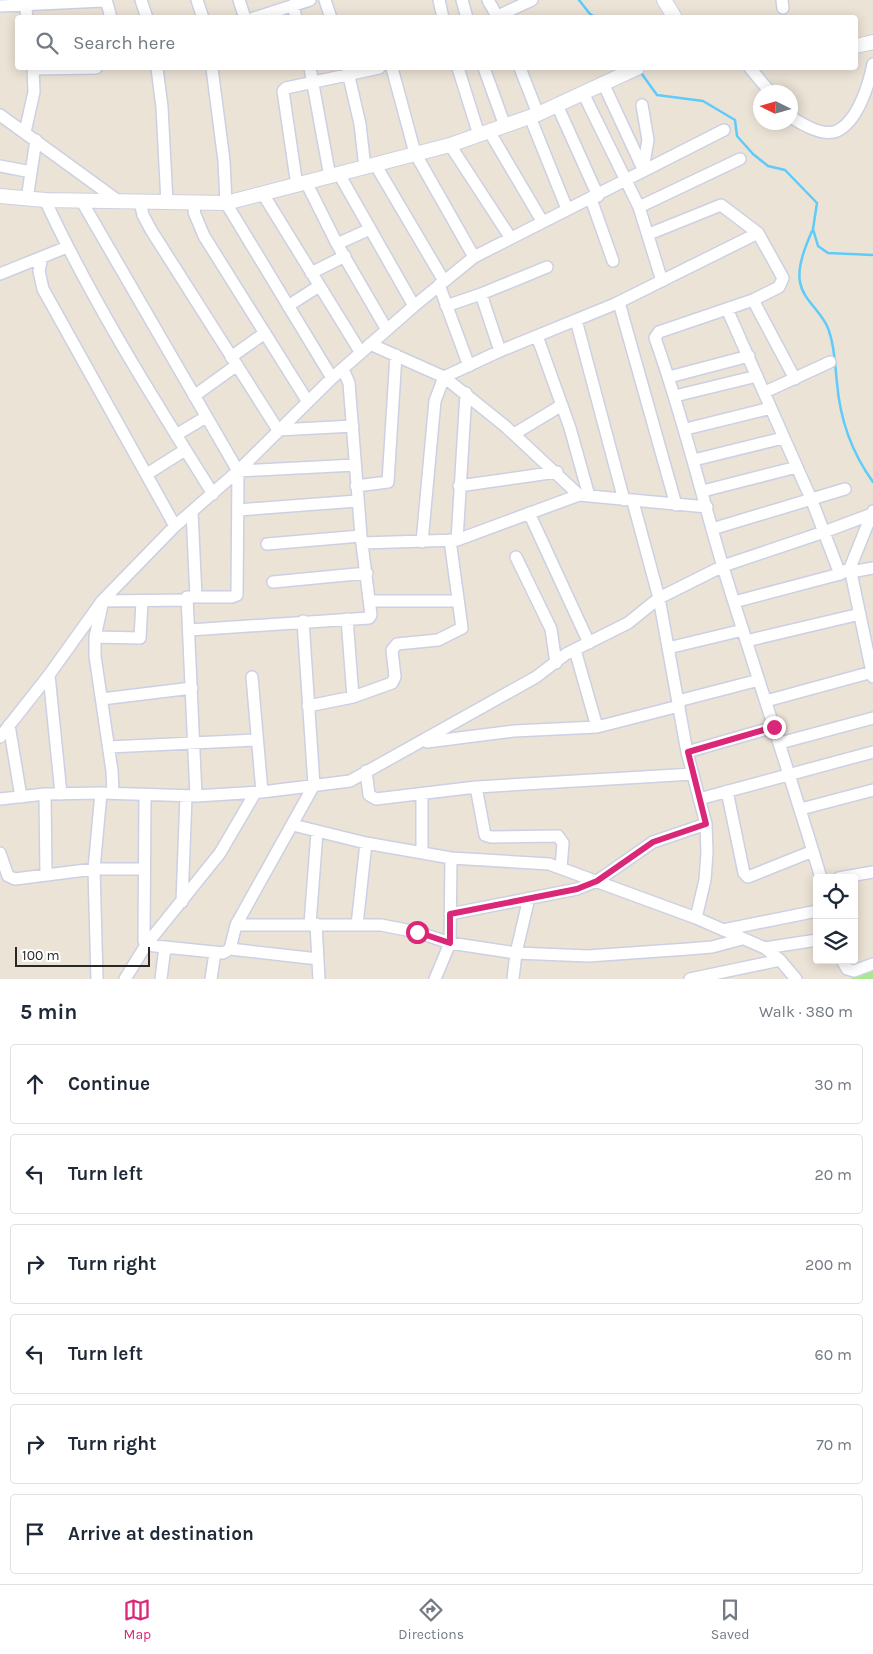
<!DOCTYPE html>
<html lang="en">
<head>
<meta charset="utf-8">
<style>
	:root { --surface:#fff; --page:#f2f2f3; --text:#1f2937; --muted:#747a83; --line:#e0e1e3; --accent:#db2777 }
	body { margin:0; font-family:Karla,sans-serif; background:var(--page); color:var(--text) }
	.controls { position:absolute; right:15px; bottom:15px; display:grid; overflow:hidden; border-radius:5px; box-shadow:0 2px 12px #0003 }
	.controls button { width:45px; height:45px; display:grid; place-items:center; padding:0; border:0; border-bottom:1px solid var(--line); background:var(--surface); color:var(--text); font:25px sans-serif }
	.compass { position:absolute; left:753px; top:85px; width:45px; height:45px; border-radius:50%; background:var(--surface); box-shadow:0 2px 12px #0003; rotate:275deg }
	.scale { position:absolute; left:15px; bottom:12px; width:135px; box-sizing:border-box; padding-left:5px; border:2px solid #272727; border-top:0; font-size:14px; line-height:18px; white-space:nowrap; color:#272727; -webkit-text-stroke:4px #fff; paint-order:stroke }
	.stop { position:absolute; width:15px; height:15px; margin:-11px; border:4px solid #db2777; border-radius:50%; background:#fff }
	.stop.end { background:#db2777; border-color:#fff; box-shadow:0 1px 5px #0008 }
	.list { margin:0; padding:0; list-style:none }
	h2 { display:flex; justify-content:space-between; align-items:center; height:65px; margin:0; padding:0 20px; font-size:21px }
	h2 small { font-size:16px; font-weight:400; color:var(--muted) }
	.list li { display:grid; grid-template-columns:32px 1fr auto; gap:15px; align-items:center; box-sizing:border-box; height:80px; margin:0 10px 10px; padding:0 10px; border:1px solid var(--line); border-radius:5px }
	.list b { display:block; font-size:19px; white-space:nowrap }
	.list em { font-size:16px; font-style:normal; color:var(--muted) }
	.icon { flex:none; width:28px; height:28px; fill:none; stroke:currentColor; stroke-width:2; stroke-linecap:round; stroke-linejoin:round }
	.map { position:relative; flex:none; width:873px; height:979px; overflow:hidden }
	.search { position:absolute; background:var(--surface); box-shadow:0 2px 12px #0003; left:15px; right:15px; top:15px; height:55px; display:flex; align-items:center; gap:12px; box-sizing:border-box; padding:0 18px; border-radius:5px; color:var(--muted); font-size:19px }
	.sheet { height:605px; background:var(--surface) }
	nav { display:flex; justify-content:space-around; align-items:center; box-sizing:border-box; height:70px; border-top:1px solid var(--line); background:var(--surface); font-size:14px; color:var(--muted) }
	nav a { display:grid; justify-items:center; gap:2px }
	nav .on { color:var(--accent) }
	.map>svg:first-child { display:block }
	.green { fill:#a9e88d }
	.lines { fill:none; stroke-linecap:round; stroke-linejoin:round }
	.stream { stroke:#5ecbf9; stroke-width:2.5 }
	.minor-casing { stroke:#ccd0e2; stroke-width:14 }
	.tertiary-casing { stroke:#ccd0e2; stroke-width:16 }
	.minor { stroke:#fff; stroke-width:11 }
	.tertiary { stroke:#fff; stroke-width:14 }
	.route { stroke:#db2777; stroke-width:6 }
</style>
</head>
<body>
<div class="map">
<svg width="873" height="979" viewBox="0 0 873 979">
	<rect width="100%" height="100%" fill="#ece3d7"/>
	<path class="green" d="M873,970V979H850Z"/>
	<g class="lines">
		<path class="stream" d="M579,0L590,14L597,18
			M639,70L657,95L703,101L735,120L737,136L753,154L768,166L785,170L817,203L813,229L818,246L828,253L873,255
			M812,231C806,245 797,266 800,282C803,301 824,313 829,331C835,348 835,366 837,383C840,419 852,453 873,482"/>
		<g class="minor-casing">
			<path id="minor" d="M25,0L27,18
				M103,0L107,3L111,18
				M141,0L147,18
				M197,0L203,18
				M239,0L245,18
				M325,0L331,18
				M439,0L443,18
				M462,0L467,18
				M488,0L498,18
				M782,0L783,8
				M293,5L296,18
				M0,6L103,1
				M498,16L532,0
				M254,18L310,0
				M157,68L162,107L167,203
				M212,68L224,161L226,203L332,378
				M310,68L330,177
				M347,68L360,124L365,168
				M392,68L415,153L474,257
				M458,68L479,135
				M484,68L505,126
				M520,68L538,114
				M750,68L770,92
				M34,69L96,68
				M603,83L643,169
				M583,93L639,207L662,281
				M557,105L598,196
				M642,105L648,140L643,169
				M0,115L117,200
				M790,116C801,124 823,137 837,131C858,121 869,84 873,64
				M530,117L567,209
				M489,131L542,221
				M25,132L34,92L33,68
				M450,145L510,237
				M375,164L444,281
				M0,166L31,172
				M339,174L414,306
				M307,184L337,244L387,330
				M297,186L283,91L286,88L379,68
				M263,194L361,353
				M27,199L36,140
				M591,199L613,261
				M45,200C93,303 153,398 213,494
				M81,200L238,471L237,595L232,597H187L196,796
				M140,201L143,215L151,230L278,430L353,426
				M196,204L194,212L204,236L308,402
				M639,207L740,159
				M649,234L721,205L758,233L783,278L779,287L753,300L659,332L655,338C682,413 700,490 723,567C755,671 790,774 821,878
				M337,244L370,229
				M42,257L39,271L43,289L175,526
				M311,273L345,256
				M0,274L67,247
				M439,285L469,366
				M481,294L500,351
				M753,300L795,379
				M615,304L620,306L676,505
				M288,306L319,286
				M446,306L481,294L547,267
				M727,309L812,501L840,574
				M576,320L624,500
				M537,336L570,428L589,496
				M370,344L444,377L505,426L579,495
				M231,357L265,333
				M669,377L749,356
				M765,392L830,362
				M194,396L237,365
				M675,396L757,376
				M686,429L771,408
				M514,434L562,405
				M176,435L206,417
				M694,460L783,438
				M238,471L355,465
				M147,474L185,450
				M356,486L388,482L396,355
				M459,486L557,472
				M703,491L797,467
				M633,502L659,598L687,752L706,824L707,852L705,880L696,918
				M238,510L357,501
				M192,512L196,597
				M529,513L589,643
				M712,529L845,489
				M457,540L466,393
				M422,542L435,401L444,377L500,351L615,304L758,233
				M362,543L457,540L579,495L707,507
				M267,544L361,536
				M516,557L551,629L556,663
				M850,568L873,677
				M851,572L873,568
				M273,582L367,573
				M102,601L187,600
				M370,601H458
				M734,602L840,574L850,568L873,511
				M102,605L95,637V656L112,771L113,793
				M347,619L353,697
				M190,630L369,618L371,615L361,536L349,383L343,369
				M95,637L140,638L142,602
				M746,641L860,614
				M668,648L743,630
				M575,650L597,727
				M49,675L61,794
				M252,677L262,792
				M102,699L192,688
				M678,701L759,680
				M766,701L872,672
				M308,706L353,697L392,683L395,677L392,650L397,644L438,640L462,628L450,540
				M9,725L21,797
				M0,737L49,675L102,601L175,526L238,471L332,378L414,306L474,257L724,130
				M427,742L514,731L597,727L679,706
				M780,743L873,718
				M109,747L257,740
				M687,752L774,727
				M366,771L369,795L376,799L476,787L693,774
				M476,787L485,835L491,837L558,836L563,843L561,868
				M727,791L744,873L748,877L813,851
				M45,794L46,875
				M145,795L144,941L146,945L223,953L230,949L236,925L314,785L303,621
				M0,799L45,794L101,793L196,796L262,792L350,781L536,677L566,654L628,623L659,598L723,566L824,532L872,514
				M699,799L873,752
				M801,809L873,790
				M293,825L366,843L451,858L549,864L696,918L765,948L780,960L796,979
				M422,851V798L424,793
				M0,853L8,876L15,879L94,869H144
				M839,878L873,872
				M182,902L186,796
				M450,914L577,889L597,881L653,842L706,824
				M310,924L317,832
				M316,924L319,979
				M236,925H381L417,932L450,943L516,953L588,956L688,949L712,947L742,939
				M357,925L366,843
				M723,930L817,911
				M765,948L817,940
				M230,949L318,959
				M842,960L847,969L854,971L873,964
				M97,979L94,869L101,793
				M125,979L146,945L220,853L255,793
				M161,979L165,947
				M211,979L215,953
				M435,979L450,943L451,858
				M513,979L516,953L529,898
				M690,979L780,960"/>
		</g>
		<g class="tertiary-casing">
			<path id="tertiary" d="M664,0L675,18
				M856,46L873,42
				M0,196L45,200L226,203L450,145L538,114L637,68"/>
		</g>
		<use href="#minor" class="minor"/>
		<use href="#tertiary" class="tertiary"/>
	</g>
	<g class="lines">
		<path class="route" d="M417,932L450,943V914L577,889L597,881L653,842L706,824L688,752L774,727"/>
	</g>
</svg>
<div class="controls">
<button><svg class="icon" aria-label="locate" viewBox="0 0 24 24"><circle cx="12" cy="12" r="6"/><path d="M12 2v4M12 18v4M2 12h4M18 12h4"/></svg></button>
<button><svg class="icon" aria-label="layers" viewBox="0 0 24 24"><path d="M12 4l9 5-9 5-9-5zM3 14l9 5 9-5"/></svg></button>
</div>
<svg class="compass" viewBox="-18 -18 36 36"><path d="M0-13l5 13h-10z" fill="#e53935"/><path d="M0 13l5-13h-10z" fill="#747a83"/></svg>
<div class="scale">100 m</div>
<div class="stop" style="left:417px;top:932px"></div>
<div class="stop end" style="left:774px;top:727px"></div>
<div class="search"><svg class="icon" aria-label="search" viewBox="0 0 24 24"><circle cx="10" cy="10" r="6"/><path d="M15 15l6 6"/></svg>Search here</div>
</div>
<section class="sheet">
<h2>5 min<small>Walk · 380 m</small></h2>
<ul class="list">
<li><svg class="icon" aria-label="ahead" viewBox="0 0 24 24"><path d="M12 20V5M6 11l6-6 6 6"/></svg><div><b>Continue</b></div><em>30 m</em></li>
<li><svg class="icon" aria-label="left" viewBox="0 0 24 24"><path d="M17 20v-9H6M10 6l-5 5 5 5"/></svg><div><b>Turn left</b></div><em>20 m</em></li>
<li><svg class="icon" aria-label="right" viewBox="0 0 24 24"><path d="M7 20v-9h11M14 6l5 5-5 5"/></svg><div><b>Turn right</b></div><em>200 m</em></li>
<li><svg class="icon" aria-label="left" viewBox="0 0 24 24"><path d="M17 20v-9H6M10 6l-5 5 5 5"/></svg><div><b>Turn left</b></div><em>60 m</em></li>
<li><svg class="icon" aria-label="right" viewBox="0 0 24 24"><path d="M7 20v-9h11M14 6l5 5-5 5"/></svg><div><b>Turn right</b></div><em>70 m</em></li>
<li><svg class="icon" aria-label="arrive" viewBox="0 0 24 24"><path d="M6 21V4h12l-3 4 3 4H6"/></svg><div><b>Arrive at destination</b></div></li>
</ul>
</section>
<nav>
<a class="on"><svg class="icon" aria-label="map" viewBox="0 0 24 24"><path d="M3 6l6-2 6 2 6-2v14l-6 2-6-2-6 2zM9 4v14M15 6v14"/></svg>Map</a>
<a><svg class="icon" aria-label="directions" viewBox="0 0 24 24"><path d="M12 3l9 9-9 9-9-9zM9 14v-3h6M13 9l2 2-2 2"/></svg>Directions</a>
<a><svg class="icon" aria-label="saved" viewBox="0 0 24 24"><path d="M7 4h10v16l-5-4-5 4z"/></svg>Saved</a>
</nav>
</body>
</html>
